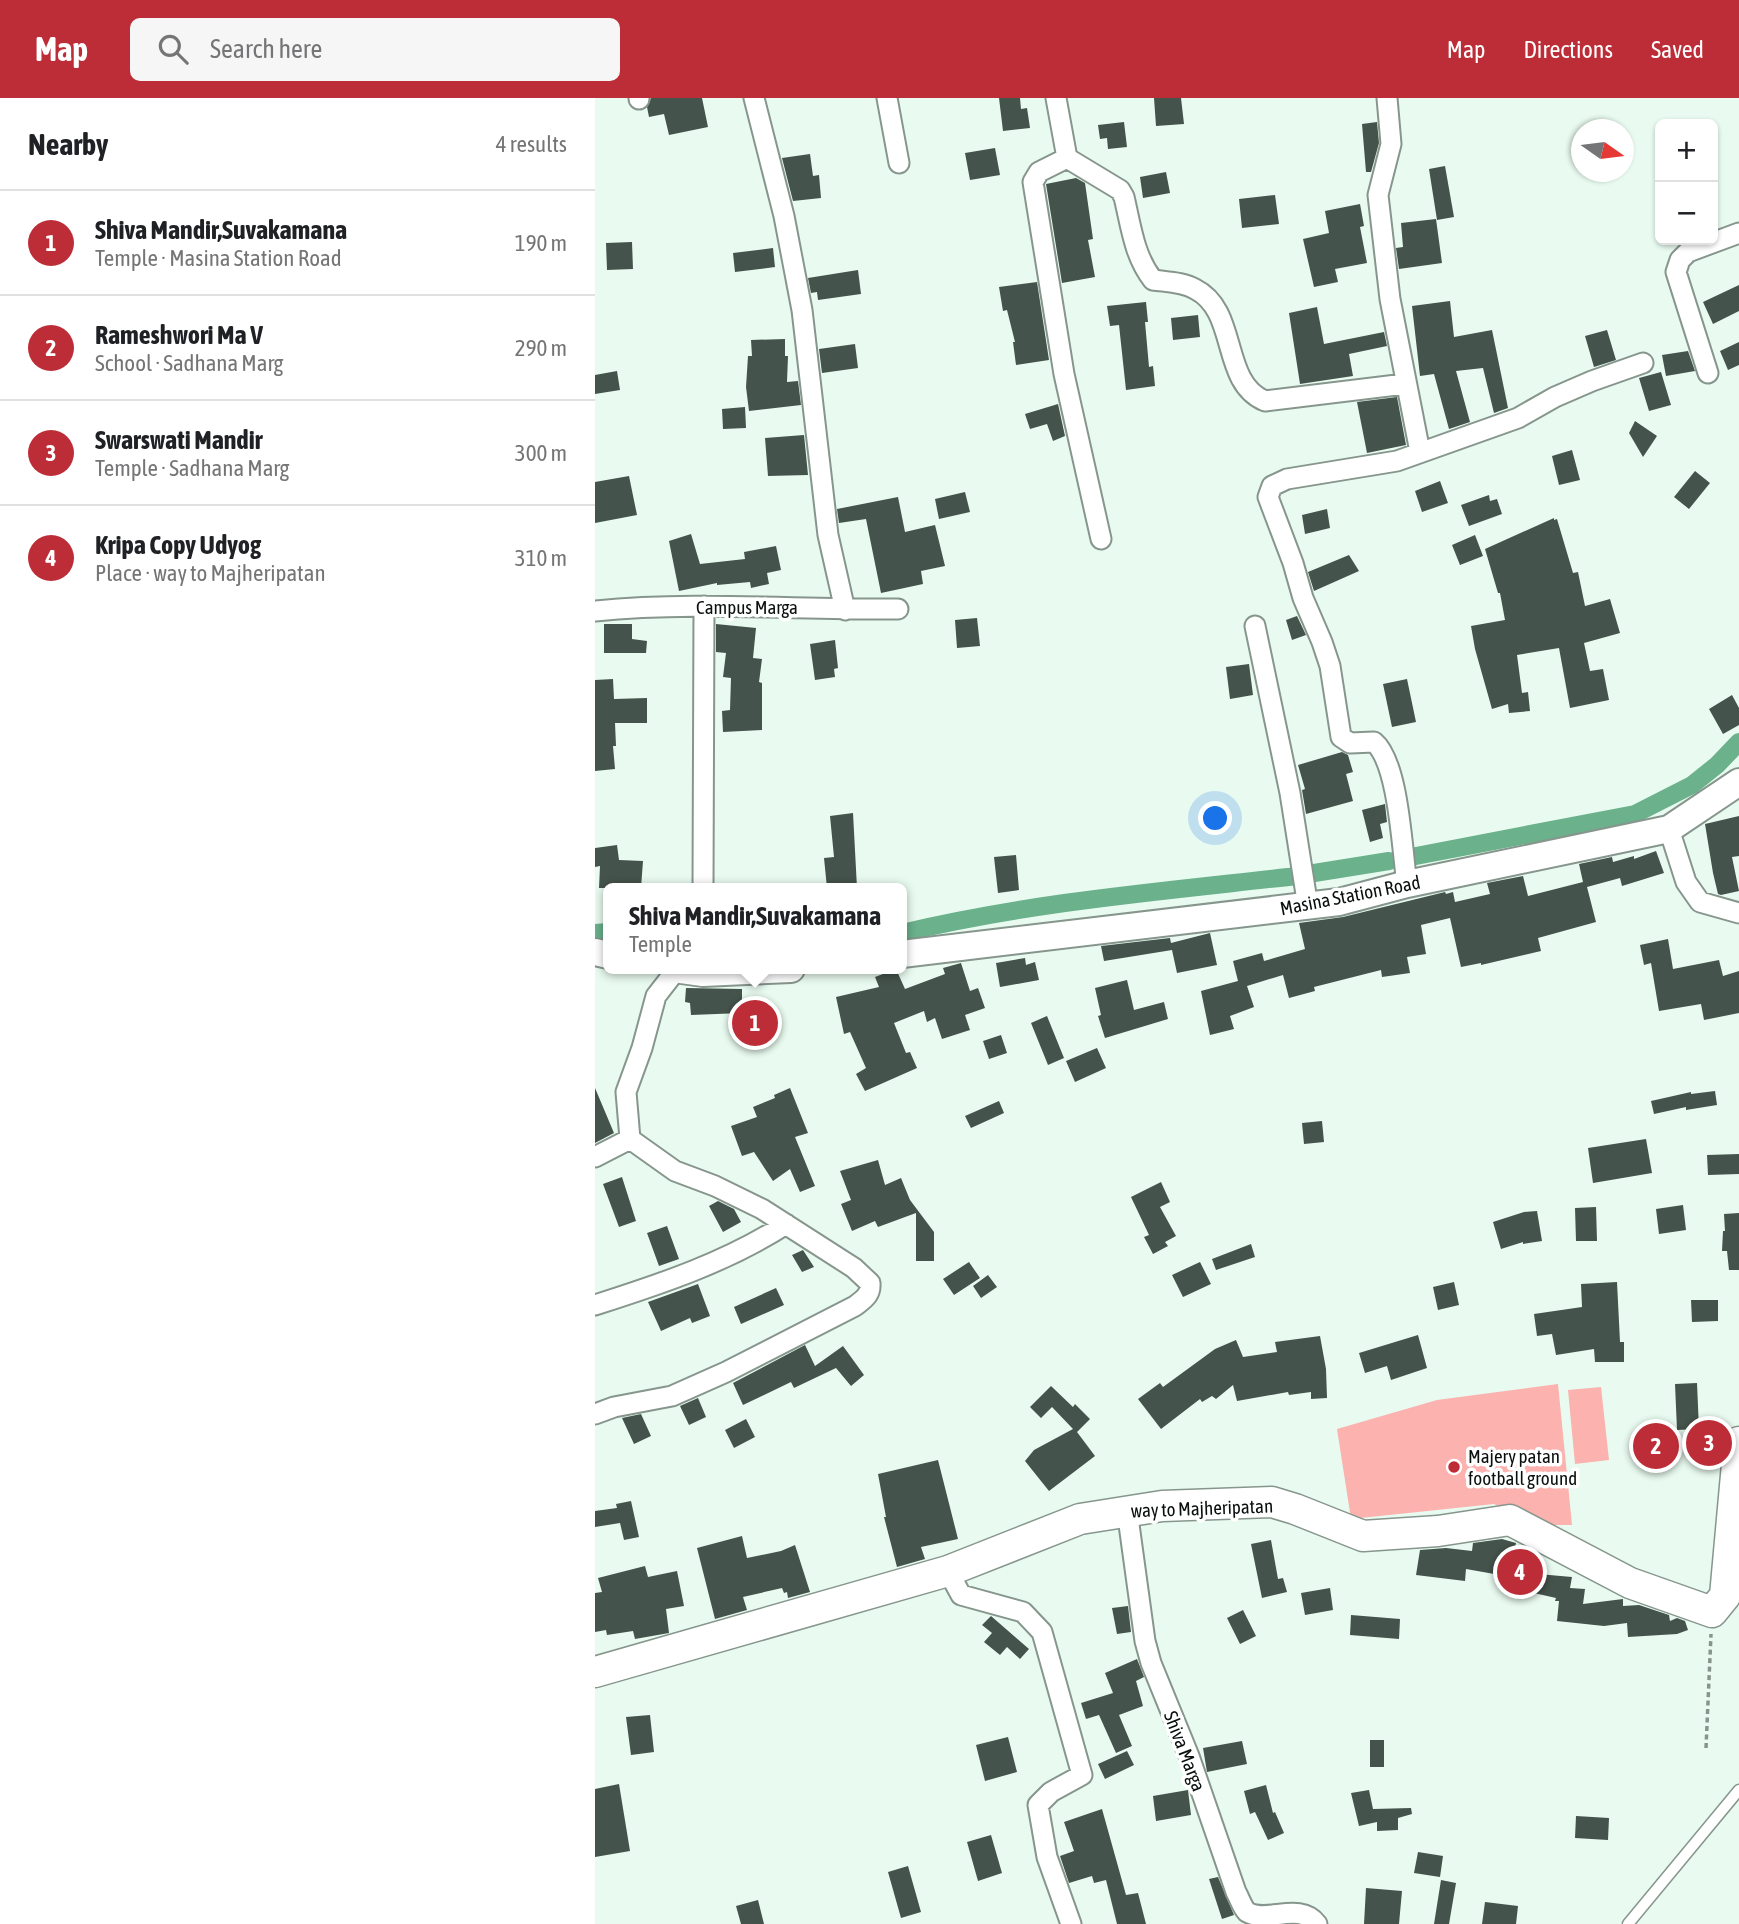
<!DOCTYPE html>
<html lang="en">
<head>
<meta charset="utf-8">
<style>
	:root { --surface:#fff; --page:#f6f6f6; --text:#202124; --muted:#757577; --line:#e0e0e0; --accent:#bd2d37 }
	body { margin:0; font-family:"Asap Condensed",sans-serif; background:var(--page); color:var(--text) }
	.controls { position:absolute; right:21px; top:21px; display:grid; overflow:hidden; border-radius:10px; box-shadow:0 2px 5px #0004 }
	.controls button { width:63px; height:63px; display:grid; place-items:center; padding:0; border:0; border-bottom:2px solid var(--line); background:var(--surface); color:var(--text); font:35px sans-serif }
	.compass { position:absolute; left:976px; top:21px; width:63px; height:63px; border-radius:50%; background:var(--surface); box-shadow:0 2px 5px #0004; rotate:104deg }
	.you { position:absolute; left:621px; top:721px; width:24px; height:24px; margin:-18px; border:5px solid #fff; border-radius:50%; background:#1a73e8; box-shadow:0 0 0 10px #1a73e833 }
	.badge { display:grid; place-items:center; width:46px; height:46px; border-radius:50%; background:var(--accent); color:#fff; font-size:23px; font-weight:700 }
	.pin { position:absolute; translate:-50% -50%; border:4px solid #fff; box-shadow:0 2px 7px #0006 }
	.popup { position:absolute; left:8px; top:785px; width:304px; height:91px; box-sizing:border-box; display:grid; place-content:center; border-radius:10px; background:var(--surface); filter:drop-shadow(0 2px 5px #0005); font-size:23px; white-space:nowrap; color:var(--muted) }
	.popup b { font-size:26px; color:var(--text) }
	.popup::after { content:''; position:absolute; left:50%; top:100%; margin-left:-14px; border:14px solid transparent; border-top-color:var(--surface) }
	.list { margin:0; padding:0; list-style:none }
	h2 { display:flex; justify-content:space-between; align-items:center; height:91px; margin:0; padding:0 28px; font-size:30px }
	h2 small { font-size:23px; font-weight:400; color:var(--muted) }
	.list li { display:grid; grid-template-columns:46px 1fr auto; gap:21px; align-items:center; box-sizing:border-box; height:105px; padding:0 28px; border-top:2px solid var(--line) }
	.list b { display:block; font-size:26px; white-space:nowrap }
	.list p { margin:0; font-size:23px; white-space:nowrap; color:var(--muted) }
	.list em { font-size:23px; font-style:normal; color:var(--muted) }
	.icon { flex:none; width:38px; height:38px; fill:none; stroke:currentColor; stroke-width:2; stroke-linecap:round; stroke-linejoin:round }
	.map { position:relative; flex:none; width:1144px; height:1826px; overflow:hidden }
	header { display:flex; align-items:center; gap:42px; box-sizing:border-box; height:98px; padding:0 35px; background:var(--accent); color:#fff }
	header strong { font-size:33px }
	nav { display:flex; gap:38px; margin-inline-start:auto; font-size:24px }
	.search { width:490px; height:63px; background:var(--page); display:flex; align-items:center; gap:18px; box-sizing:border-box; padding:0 24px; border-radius:10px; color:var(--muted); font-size:26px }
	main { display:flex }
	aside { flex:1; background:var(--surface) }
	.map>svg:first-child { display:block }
	.green { fill:#fcb2ae }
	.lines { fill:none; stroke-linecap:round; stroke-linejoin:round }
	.canal { stroke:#6ab18c; stroke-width:18 }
	.building { fill:#44534b }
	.lane-casing { stroke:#86968d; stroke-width:13 }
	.street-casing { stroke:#86968d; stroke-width:23 }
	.secondary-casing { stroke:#86968d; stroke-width:30 }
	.primary-casing { stroke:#86968d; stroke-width:33 }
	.path { stroke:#87948d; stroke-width:3.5; stroke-dasharray:5 3.5; stroke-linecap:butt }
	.lane { stroke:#fff; stroke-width:10 }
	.street { stroke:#fff; stroke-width:19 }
	.secondary { stroke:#fff; stroke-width:26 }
	.primary { stroke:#fff; stroke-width:30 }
	.poi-dot { fill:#bd2d37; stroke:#fff; stroke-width:2.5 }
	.labels { text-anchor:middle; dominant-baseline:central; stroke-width:7; stroke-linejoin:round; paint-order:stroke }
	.street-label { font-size:19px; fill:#090f0c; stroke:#fff }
	.poi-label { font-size:19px; fill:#090f0c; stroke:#fff; text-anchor:start }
</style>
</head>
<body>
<header>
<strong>Map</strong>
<div class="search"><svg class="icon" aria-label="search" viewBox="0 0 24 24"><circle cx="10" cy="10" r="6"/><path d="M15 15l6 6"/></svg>Search here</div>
<nav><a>Map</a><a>Directions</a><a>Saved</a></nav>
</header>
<main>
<aside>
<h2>Nearby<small>4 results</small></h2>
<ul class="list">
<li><span class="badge">1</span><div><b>Shiva Mandir,Suvakamana</b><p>Temple · Masina Station Road</p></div><em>190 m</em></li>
<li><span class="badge">2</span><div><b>Rameshwori Ma V</b><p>School · Sadhana Marg</p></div><em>290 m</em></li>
<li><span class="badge">3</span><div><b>Swarswati Mandir</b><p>Temple · Sadhana Marg</p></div><em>300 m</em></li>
<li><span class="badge">4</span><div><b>Kripa Copy Udyog</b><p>Place · way to Majheripatan</p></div><em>310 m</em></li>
</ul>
</aside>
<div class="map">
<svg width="1144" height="1826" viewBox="0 0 1144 1826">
	<rect width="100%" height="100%" fill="#e9fbf0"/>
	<path class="green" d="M963,1286L977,1427H945L899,1406L756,1421L742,1331L842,1302Z
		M1006,1289L1014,1362L980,1366L973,1292Z"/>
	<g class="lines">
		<path class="canal" d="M821,758L1040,716L1097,687L1122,667L1144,644
			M713,776L794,763
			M0,835L13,834
			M307,835C436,804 570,793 702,778"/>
	</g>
	<path class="building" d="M56,0H107L113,29L74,37L69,16L54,19L52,9Z
		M404,0H425L426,11L432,10L435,30L408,33Z
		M559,0H586L589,26L561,28Z
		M529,24L532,49L513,51L512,40L505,41L503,27Z
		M782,24L784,45L776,74H771L767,26Z
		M400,50L405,77L375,82L370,55Z
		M215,56L218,78L224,77L226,100L198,103L187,60Z
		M850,68L859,119L842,122L834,71Z
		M571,74L575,95L548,100L545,79Z
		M481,80L490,85L498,141L493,142L500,179L467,185L451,86Z
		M680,97L684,126L647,130L644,101Z
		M765,106L769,128L765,129L772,165L740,171L743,184L719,189L708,141L734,135L730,113Z
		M841,121L847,165L804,171L801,150L808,149L806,125Z
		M37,144L38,171L12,172L11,145Z
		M178,150L180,169L140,174L138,155Z
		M263,172L266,196L223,202L222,194L216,195L213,180Z
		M442,184L454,262L421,267L418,244H420L412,212L408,213L404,189Z
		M1144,187V213L1118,226L1108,204Z
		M855,203L859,239L897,232L913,310L899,315L888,270L861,273L875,324L854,331L839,276L825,278L817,208Z
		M551,204L553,224H550L554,269L558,268L560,288L531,292L524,227L515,228L512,208Z
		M722,209L729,246L789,234L792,248L754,256L758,278L705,286L694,215Z
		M603,217L605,239L578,242L576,220Z
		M1012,232L1021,262L999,269L990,238Z
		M190,241V258H193L192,284L203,283L206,307L154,313L151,289L153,258H157L156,242Z
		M1144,244V267L1133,272L1125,253Z
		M260,246L263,270L227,275L224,251Z
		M1093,253L1100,273L1071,278L1067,257Z
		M22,273L25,292L0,296V277Z
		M1066,274L1076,307L1054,313L1044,280Z
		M802,299L811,347L772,355L762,304Z
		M463,306L470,338L458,343L452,326L435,331L430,316Z
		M150,309L151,330L128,331L127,311Z
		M1040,323L1062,338L1048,359L1034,335Z
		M209,337L213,377L173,378L170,340Z
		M977,352L985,382L964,387L957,358Z
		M1100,373L1115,385L1094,411L1079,399Z
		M34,378L42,417L0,425V384Z
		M845,383L853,405L827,414L820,393Z
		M370,394L375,414L344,421L340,401Z
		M894,397L895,403L902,401L907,416L874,428L866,407Z
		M303,399L310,434L340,427L350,468L326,473L328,486L286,495L271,421L244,425L242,411Z
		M732,411L735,430L710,436L707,417Z
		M959,420V422L962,421L978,475L983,474L990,508L1015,501L1025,535L989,545L995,573L1008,571L1014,602L975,610L964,550L922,557L927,595L933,594L935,613L914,615L913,606L897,611L880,551L876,528L910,522L905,495H903L890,451Z
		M96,436L105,466L150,461L149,454L181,448L186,472L172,475L174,486L156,490L155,484L122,487V485L84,493L74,443Z
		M880,437L888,458L865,467L857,447Z
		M754,457L764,473L719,493L713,474Z
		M702,518L711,537L697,542L691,522Z
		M382,520L385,548L362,550L360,522Z
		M9,526H37V541L52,543L51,555H9Z
		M121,526L161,530L158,560L167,561L164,584L167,585V632L128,634L127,613L135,612L136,580L128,579L131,555L121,554Z
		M240,542L243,570L239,571L240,579L220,582L215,546Z
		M654,566L658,597L635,601L631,569Z
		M18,581L19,601L52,600V625H20L21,648H18L20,671L0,673V582Z
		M812,581L821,624L797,629L788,586Z
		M1137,597L1144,610V627L1128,636L1114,611Z
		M747,654L753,657L758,674L751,676L758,703L711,716L707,692L710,691L703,667Z
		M790,706L792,724L785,726L788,740L775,744L767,712Z
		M258,715L262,790H232L229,760L239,759L235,718Z
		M1144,718V758L1137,759L1144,793L1126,797L1123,796L1118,775L1110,726Z
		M22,747L24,762L48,763L46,790H4L5,768L0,769V750Z
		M1061,753L1069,775L1027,788L1025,780L992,789L1001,824L943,840L946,853L886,867V865L866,869L855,820L826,827L831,856L812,859L815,875L787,879L786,872L719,889L720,893L694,900L688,877L652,888L659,909L635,918L639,931L615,937L606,893L643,883L638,863L667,855L669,863L710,851L704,825L748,819L850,794L851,796L858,794L860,804L895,796L892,785L928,778L933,798L988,784L984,766L1017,759L1018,764L1039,758V761Z
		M421,757L424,792L403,795L399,759Z
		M615,835L622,867L582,875L577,852L509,863L506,848L575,840L576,845Z
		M1073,841L1078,871L1124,862L1128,878L1144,873V915L1109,922L1106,906L1064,913L1056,865L1049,867L1045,847Z
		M430,860L431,867L440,864L444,882L405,889L401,865Z
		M366,865L375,893L383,890L390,910L370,917L375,932L347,941L340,920L332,924L329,913L299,925L311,955L315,954L322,970L270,993L261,976L271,970L255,934L249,936L241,899L284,889L280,879L301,871L310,891L350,876L348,870Z
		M532,882L539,912L569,904L573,921L510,940L503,918L506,917L500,890Z
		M91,890L147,891V915L96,917L95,905L90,904Z
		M167,914L170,932L152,935L149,917Z
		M452,918L469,960L453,967L436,925Z
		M406,937L412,955L394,961L388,943Z
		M502,950L511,970L480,984L471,963Z
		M0,990L19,1035L0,1045Z
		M195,990L213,1035L200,1039L220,1088L205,1094L195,1071L178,1083L159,1054L147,1058L136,1028L162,1019L158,1009L180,1000L179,997Z
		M1120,993L1122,1007L1091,1012V1009L1059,1016L1056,1003L1096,994V996Z
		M404,1003L409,1015L376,1030L370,1018Z
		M727,1023L729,1044L709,1046L707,1025Z
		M1051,1041L1057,1075L998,1085L993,1050Z
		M1144,1056V1076L1113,1077L1112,1057Z
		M283,1062L290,1087L306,1080L315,1102L339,1134V1163H321V1115L283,1129L280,1123L257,1133L246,1106L256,1102L245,1073Z
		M27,1079L41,1123L24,1129L8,1086Z
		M566,1084L575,1104L565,1109L581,1138L570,1144L573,1148L558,1156L549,1139L554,1137L536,1099Z
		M123,1103L139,1111L146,1124L128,1134L114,1108Z
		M1088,1107L1091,1132L1064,1136L1061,1111Z
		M1001,1109L1002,1143H981L980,1110Z
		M942,1113L947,1143L928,1146V1144L906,1151L898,1124L929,1114Z
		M1144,1115V1172H1134L1132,1153H1127L1128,1133H1130L1129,1116Z
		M72,1128L84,1161L64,1168L52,1135Z
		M656,1146L660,1159L621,1172L617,1161Z
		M208,1152L219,1169L207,1174L197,1157Z
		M374,1164L385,1180L359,1197L348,1181Z
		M605,1164L616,1186L588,1199L577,1177Z
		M393,1177L402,1189L386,1200L378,1188Z
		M859,1184L864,1207L843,1212L838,1189Z
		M1022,1184L1025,1244H1029V1264H1000L999,1251L961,1257L957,1236L942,1238L939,1216L987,1209L986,1186Z
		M103,1186L115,1218L97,1225L95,1220L66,1233L53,1204Z
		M181,1190L189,1207L146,1226L139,1209Z
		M1096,1202H1123V1223L1097,1224Z
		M823,1237L832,1270L796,1282L792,1268L770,1275L764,1255Z
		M725,1238L731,1271L732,1300L716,1301V1294L694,1297L693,1294L642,1303L638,1287L621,1301L617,1298L607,1304L605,1301L566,1331L543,1301L565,1285L568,1289L620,1251L641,1242L648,1259L682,1254L680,1244Z
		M210,1247L220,1268L248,1248L269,1277L256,1288L241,1270L199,1290L196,1284L148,1307L138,1285Z
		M1102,1285L1104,1331L1082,1332L1080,1286Z
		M456,1288L478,1309L480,1306L495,1321L482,1334L500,1358L454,1393L430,1363L439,1352L478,1331L457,1309L446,1320L435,1309Z
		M103,1300L111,1319L94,1327L85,1308Z
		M46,1316L56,1338L39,1346L27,1320Z
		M151,1321L160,1339L139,1350L130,1332Z
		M343,1362L363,1441L326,1449L330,1461L302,1469L289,1419H291L283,1376Z
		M36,1403L44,1439L29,1442L25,1425L0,1429V1413L22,1410L21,1406Z
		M147,1438L152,1460L186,1453L200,1447L215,1494L193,1500L192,1494L189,1495L187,1490L148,1499L152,1512L120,1521L102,1450Z
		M907,1441L921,1445L920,1450L930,1452L929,1456L947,1460L943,1476L977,1479L975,1490L990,1491L988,1506L1028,1501V1508L1044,1507L1074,1517L1075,1523L1082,1520L1090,1523L1093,1532L1082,1536L1033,1539L1032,1525L1009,1528L962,1523L964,1503H960L961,1500L903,1487L905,1477L871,1471L870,1483L821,1477L825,1452L851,1450L877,1453L878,1445Z
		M676,1442L683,1481L688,1480L692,1494L667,1500L656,1446Z
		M50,1468L53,1479L82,1473L89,1508L71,1511L74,1535L40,1541L38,1533L12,1537L11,1532L0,1534V1495L7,1494L3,1480Z
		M735,1490L738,1512L710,1517L706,1495Z
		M533,1508L536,1534L522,1536L517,1510Z
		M648,1512L661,1538L645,1546L632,1520Z
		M756,1517L805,1521L804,1541L755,1537Z
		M396,1518L434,1551L425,1561L412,1549L405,1557L389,1544L397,1535L387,1527Z
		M542,1561L549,1579L541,1583L548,1608L524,1617L537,1648L521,1655L504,1617L491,1621L486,1605L518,1595L510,1575Z
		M55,1617L59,1654L36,1657L31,1619Z
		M413,1639L422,1674L390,1683L381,1647Z
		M775,1642H789V1669H775Z
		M647,1643L652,1666L612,1674L608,1650Z
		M532,1653L539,1667L510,1681L503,1666Z
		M24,1686L35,1753L0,1759V1691Z
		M671,1687L678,1715L680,1714L689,1735L673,1742L660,1714L655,1716L649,1693Z
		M593,1692L596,1717L561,1723L558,1698Z
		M774,1692L778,1711L816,1710L817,1716L803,1720V1732L782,1733V1724L764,1728L756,1695Z
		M507,1711L531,1797L543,1795L551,1826H522L511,1782L499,1785L497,1778L474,1785L465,1758L479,1753L469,1724Z
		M981,1718L1014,1720L1013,1742L980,1740Z
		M396,1737L407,1775L383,1783L372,1744Z
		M823,1754L848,1758L845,1779L819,1775Z
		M313,1768L326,1814L306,1820L293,1774Z
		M623,1779L639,1817L627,1821L614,1781Z
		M846,1782L861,1785L854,1826H839Z
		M771,1790L807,1793L804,1826H769Z
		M163,1802L169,1826H146L141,1808Z
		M890,1804L923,1808L921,1826H887Z"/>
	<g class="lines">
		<g class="lane-casing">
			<path id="lane" d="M1033,1826L1144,1692"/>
		</g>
		<g class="street-casing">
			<path id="street" d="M44,0V1
				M159,0L189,118L207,212L233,437L250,512
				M292,0L304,65
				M461,0L472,60L525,92L529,99C536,128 539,158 558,182C572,184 588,184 600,191C644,213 625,284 670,303L810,286
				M792,0L796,46L783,97L795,201L825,354
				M472,60L444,74L438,84L469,276L506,441
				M1113,275L1081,174L1085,162L1093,154L1144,135
				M0,513C101,503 202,512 303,511
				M660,528L695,695L713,809
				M1074,731L1091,784L1105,804L1144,815
				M812,786C807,753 804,665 779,644L755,645L746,639L735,568L727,544L708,500L698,465L673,399L677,388L692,381L802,363L923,320L960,299L997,283L1048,265
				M108,790L109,508
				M0,1059L35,1041
				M0,1207C66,1186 132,1164 191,1126
				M0,1316L19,1309L77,1298L131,1274L260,1208C269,1201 276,1197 275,1185L259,1170L167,1111L120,1088L80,1073L35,1041L31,994L47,950L61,898L82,871
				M532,1412L550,1543L556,1565L594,1658L641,1794C645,1801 647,1809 652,1814C671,1826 705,1803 722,1826
				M353,1473L366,1497L428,1514L447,1534L487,1677L456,1694L443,1707L452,1759L476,1826"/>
		</g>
		<g class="secondary-casing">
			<path id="secondary" d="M0,854L13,857
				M307,856L744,804L812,786L1074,731L1144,684
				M79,871L108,875L196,871"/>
		</g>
		<g class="primary-casing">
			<path id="primary" d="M0,1574L353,1473L485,1421L567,1408L677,1404L700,1411L768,1438L843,1433L915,1422L1035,1485L1117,1514L1130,1498L1144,1344"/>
		</g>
		<path class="path" d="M1111,1650L1116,1536"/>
		<use href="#lane" class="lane"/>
		<use href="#street" class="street"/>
		<use href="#secondary" class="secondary"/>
		<use href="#primary" class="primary"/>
	</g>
	<circle class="poi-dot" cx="859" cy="1369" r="7"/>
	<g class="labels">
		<g class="street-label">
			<text x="152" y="509">Campus Marga</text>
			<text transform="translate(755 797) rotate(-11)">Masina Station Road</text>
			<text transform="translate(607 1410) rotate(-2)">way to Majheripatan</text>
			<text transform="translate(590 1653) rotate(69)">Shiva Marga</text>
		</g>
		<g class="poi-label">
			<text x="873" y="1358">Majery patan<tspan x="873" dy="22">football ground</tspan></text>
		</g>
	</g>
</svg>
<div class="controls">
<button>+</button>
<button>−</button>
</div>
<svg class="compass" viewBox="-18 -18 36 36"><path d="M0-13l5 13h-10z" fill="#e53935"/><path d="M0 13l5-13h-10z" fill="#757577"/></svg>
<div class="you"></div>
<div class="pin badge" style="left:160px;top:925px">1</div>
<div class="popup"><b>Shiva Mandir,Suvakamana</b>Temple</div>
<div class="pin badge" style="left:1061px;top:1348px">2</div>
<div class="pin badge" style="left:1114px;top:1345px">3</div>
<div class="pin badge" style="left:925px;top:1474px">4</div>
</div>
</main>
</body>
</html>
